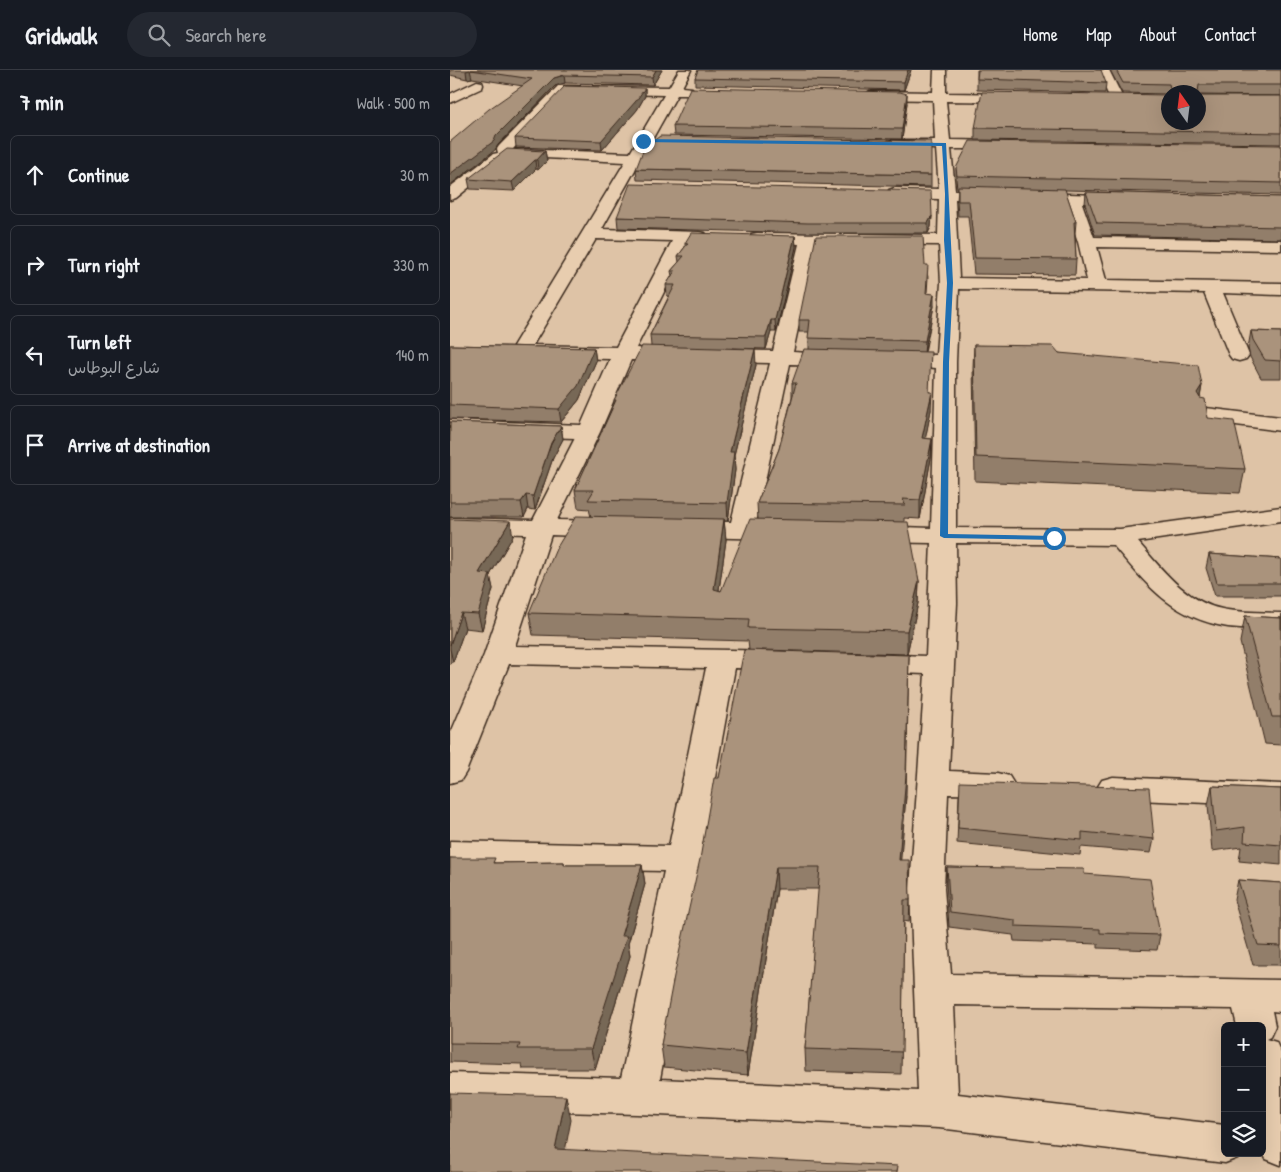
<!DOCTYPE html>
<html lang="en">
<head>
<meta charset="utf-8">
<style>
	:root { --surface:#171b24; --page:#242831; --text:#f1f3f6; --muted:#9ea1a6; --line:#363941 }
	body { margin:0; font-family:"Patrick Hand","Playpen Sans Arabic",sans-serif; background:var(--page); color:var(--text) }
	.controls { position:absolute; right:15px; bottom:15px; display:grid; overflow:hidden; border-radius:8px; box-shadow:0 5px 20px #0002 }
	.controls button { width:45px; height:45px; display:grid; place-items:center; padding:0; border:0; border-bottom:1px solid var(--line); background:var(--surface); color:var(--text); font:25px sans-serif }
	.compass { position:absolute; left:711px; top:15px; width:45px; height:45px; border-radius:50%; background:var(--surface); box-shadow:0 5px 20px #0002; rotate:346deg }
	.stop { position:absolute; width:15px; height:15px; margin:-11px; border:4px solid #1f6fb2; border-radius:50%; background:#fff }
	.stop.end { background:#1f6fb2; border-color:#fff; box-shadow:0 1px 5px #0008 }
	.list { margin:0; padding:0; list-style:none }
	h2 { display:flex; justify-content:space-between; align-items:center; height:65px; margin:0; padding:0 20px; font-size:21px }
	h2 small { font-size:16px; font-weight:400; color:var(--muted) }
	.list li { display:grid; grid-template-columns:32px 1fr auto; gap:15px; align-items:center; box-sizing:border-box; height:80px; margin:0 10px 10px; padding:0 10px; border:1px solid var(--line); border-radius:8px }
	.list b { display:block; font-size:19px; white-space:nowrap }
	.list p { margin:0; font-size:16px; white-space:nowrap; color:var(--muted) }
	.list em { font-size:16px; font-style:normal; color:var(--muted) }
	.icon { flex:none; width:28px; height:28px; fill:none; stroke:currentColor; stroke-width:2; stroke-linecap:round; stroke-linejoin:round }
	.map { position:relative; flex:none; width:831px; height:1102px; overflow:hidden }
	header { display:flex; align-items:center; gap:30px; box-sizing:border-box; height:70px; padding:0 25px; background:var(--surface); border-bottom:1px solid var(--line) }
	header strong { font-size:24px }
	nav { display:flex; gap:28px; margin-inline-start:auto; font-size:18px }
	.search { width:350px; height:45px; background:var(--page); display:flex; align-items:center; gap:12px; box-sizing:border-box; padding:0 18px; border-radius:28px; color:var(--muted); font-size:19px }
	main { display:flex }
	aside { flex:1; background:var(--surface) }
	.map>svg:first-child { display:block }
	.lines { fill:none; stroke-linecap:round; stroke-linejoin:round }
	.minor-casing { stroke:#3b2a1e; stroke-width:3 }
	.minor { fill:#e8cdaf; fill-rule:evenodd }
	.wall { fill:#927e6b; stroke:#3b2a1e }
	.shaded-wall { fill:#776757; stroke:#3b2a1e }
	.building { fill:#aa937c; stroke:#3b2a1e }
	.route { fill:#1f6fb2 }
</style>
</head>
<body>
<header>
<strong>Gridwalk</strong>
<div class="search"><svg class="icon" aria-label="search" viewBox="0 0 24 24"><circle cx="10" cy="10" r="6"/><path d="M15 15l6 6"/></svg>Search here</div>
<nav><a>Home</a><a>Map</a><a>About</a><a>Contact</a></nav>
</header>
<main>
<aside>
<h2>7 min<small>Walk · 500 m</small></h2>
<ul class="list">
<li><svg class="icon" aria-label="ahead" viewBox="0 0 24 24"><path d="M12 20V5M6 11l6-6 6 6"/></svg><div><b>Continue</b></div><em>30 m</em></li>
<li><svg class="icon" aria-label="right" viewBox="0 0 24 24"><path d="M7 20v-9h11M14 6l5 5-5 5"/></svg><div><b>Turn right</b></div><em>330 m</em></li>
<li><svg class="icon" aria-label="left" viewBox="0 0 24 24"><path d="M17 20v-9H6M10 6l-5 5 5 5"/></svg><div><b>Turn left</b><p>شارع البوطاس</p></div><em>140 m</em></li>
<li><svg class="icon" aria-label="arrive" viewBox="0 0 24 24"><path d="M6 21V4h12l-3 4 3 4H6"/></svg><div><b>Arrive at destination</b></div></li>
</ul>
</aside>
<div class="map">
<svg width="831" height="1102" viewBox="0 0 831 1102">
	<rect width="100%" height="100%" fill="#dec3a6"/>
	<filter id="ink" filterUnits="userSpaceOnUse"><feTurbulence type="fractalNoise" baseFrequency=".02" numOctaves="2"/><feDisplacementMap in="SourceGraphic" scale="10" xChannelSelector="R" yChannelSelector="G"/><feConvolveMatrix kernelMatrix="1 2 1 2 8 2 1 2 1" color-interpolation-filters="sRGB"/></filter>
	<g filter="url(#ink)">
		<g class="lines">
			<g class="minor-casing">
				<path id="minor" d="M229,0H241L232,17L242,18L244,21L237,25H227L152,159L249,162L255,163L258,167L255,171L239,172L186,278L232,281L235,285L232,289L225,291L181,290L150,362L107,450L156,451L165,454L169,459L165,464L156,467L101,465L65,576L330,581L340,584L344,590L340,596L330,599L285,598L210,1009L468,1021L460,819L475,604L423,602L413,599L409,593L413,587L423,584L476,586L481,473L424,472L415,469L411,464L415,459L424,456L481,458L486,298L436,294L433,290L436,286L443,284L486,285L491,213L489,175L366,174L343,282L394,285L397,289L394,293L387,295L340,294L306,453H334L343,456L347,461L343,466L334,469L237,467L228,464L224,459L228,454L237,451L281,452L320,293L268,292L261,290L258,286L261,282L268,280L323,281L349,174L307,173L301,172L298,168L301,164L307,163L488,165L489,129L445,128L439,126L437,123L439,120L445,118L489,119L486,79L443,78L438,77L436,74L438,71L443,70H485L483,30L420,29L413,25L420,21L483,22L484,0H496V23L570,24L577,28L570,32L496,31L500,70L555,71L560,72L562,75L560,78L555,79H501L505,120L678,126L680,129L678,132L672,134L632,133L644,167L831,170V180L647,177L656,210L831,213V225L773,223L799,285L796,289L789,291L782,289L779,285L754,223L509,219L506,292V458L670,459L831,437V451L688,472C711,498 736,532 772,539C791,543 812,542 831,543V559C813,559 795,559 778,557C722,548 697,515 663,475L506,473L507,533L499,701L548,703L559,706L564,714L559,722L548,725L498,724L494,819L501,904L831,910V942L822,941L825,956L820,967L816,969L826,972L831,983V1095L816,1089L812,1081V956H787L783,939L504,935L508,1024L775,1055V1083H792L790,1087L775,1093L489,1058L187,1044L0,1039V1003L171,1008L214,801L0,797V771L219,776L256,598L59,594L16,702L11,710L0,713V665L34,585L76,464L0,462V448L83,450L125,368L0,364V350L131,355L160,289L70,287L63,285L60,281L175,92L55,86L53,90L6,128L0,130V117L43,84L48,83L47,79L49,76L108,16L219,17ZM116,23L214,25L180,83L63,79ZM505,129L615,132L628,172L637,210L509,208ZM146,169L222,171L166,277L83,275Z
					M647,0H659L674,30L672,33H662Z
					M27,11L32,12L33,15L32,18L0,33V24Z
					M756,338L831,347V361L748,350L745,345L748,340Z
					M663,707L831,714V736L663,729L652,726L647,718L652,710Z"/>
			</g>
			<use href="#minor" class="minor"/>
		</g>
		<path class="wall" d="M0,0H212L203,15L115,13L105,16L48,75L45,80L73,16L22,8L17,9L0,5Z
			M248,0H461L454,20L245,15V8Z
			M527,0L656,13L655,23L527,20Z
			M660,0H831V26L748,25V22H718V52L750,26H831V74L525,70V58L718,25V24L672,23Z
			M195,18V26L187,40L152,80L66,77L65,68Z
			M457,33L452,69L224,65L223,56Z
			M831,75V125L615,120L626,152L625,163L626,189L625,205L524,204L518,146H508L507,131L508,118H507L506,109V98Z
			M95,81L97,91L88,100L86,99L64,121L20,119L18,109Z
			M186,99L481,105V117L187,110Z
			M636,122L831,127V169L645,165L635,134Z
			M482,146L481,157L478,163H358L168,158L167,147Z
			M345,166L346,177L326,262H321L316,279L283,278L306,295L284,385L285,400L278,451H274L276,470L269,520L271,521L308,450L307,433L329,379L342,327V313L359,279V262H349V250L475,195L478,207L477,223L484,236L475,282L481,340L475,368L482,369L481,388L470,449L454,448V452L469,511L468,533L457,584L312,580L456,726L450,790L460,830L459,852L454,851L451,1004L356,1001L355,979L369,819H327L298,1005L214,997L211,975L269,708L299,580L298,571L83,565L79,543L141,447L139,439L128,438L125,420L164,335V330L201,276L200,265L219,226H217L216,215L222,206L221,201L229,192L228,186L235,177V173Z
			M801,261L831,262V308H811L800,287L798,278Z
			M0,275L144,278L146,291L129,330L111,352L0,349Z
			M524,275L609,283L752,315L750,328L758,348L795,399L790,423L525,411L523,297Z
			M0,352L111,356L113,369L103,388L85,440L78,439L74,447H0Z
			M0,449L63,466L40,505L43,519L32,560L15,558L3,592H1L0,594Z
			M759,484L831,489V526H765L756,498Z
			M795,546L831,548V675L815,674L790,572Z
			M762,716L831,719V795L789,791L791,777L762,781L758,735Z
			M509,726L704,769L701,783L631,777L630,785L507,773Z
			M0,788L46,793L114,792L115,795H192L195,814L178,874L180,886L145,999H73L72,994L0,992Z
			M497,797L634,804L710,865L707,880L648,878V874L564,871L563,865L499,857L496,812Z
			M788,810L831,813V895H803L784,830Z"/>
		<path class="shaded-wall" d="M20,0L22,8L17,9L16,1Z
			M206,0H212L203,15L202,7Z
			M458,0H461L454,20V12Z
			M114,5L115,13L105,16L48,75L45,80L0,115V104L46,66L104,8Z
			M195,18V26L187,40L152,80L151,71Z
			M457,24V33L452,69V59Z
			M95,81L97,91L88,100L87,90Z
			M85,90L86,99L64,121L62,112Z
			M482,146L481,157L478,163V153Z
			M345,166L346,177L326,262L325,250Z
			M484,224V236L474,284L475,271Z
			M321,250V262L316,279V267Z
			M144,278L146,291L129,330L111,352L109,339Z
			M305,279L306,295L284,385L285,400L278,451L277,433L280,382Z
			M752,315L748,338L747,323Z
			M482,322L481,340L472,386V368Z
			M111,356L113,369L103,388L85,440L83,426L101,373Z
			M482,369L481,388L470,449V430Z
			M76,425L78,439L74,447L71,432Z
			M274,449L276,470L266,541L264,519Z
			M60,451L63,466L40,505L43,519L32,560L28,544L29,503Z
			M469,511L468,533L457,584V561Z
			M11,543L15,558L3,592L0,579V575Z
			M459,585L456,726L449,812V790Z
			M192,795L195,814L178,874L180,886L145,999L141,979L171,866Z
			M326,797L327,819L298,1005L296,983Z
			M116,1026L121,1050L111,1102L105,1079Z"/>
		<path class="building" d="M21,0H206L202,7L114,5L104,8L46,66L44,71L0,104V72L39,39L82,9Z
			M248,0H458L454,12L245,8Z
			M528,0H651L656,13L527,9Z
			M666,0H831V15H749L748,22H721L719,14L673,13Z
			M115,16L195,18L186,31L151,71L65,68Z
			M240,18L450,22L457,24L452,59L223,56Z
			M532,22L718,25V52H748V25L750,26H831V63L525,58Z
			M210,66L481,71V105L186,99L194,78Z
			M520,71L831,75V113L507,106L506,98Z
			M57,79L95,81L87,90H85L62,112L18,109Z
			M180,114L481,121L482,146L478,153H358L167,147Z
			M508,116L615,119L626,152H624L626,189L525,188L519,131H508Z
			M636,122L831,127V157L647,153Z
			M241,163L345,166L325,250H321L316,267L200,265L225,215H216L225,201H221L234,186H228L238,173H235Z
			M366,166H473L475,195H478L476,223L484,224L475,271L358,268L360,250H349Z
			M801,261L831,262V291L815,290L803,270Z
			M0,275L144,278L128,316L109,339L0,335Z
			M524,275L603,276L609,283L748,295L752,315L747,323L750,328L755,329L758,348L784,351L795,399L526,387Z
			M192,276L305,279L280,382H284L277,433L138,430L144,420H125L166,330H164Z
			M354,279L481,282L479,322H482L472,368L482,369L470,430L453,429L455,435L307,433L329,379L346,313H342Z
			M0,352L111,356L101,373L83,426L76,425L71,432H0Z
			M126,446L274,449L264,519L271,521L300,449L458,452L469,511L457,561L298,558L299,549L79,543L106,479Z
			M0,449L60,451L29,503L40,504L28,544L11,543L0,575Z
			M759,484L831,489V513H767Z
			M795,546L831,548V647H822Z
			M294,580L459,585L456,705L449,790H459L460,830H454L452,982L355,979L370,797H326L296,983L211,975L224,906L250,789L264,708H269Z
			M510,712L699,718L704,769L632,762V770L508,758Z
			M762,716L831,719V775L794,772L795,757L766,761Z
			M0,788H45L43,793L114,792V795H192L171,866H177L141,979H68L70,974L0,973Z
			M497,797L634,799V804L700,809L710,865L650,863V859L565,856V850L500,842Z
			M788,810L831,813V876L808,875Z
			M0,1023L116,1026L105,1079L448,1096L447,1102H0Z"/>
	</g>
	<path class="route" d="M193,69L496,73L503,213L499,292L498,464L604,466L608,468L607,470L494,468L490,466L493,292L497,213L494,170L495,124L492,76L192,72Z"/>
</svg>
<div class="controls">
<button>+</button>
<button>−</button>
<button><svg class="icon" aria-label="layers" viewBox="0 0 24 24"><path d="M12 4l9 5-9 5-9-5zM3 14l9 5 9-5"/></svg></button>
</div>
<svg class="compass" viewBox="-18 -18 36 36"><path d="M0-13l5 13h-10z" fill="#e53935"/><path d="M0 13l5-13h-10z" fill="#9ea1a6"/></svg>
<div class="stop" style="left:604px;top:468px"></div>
<div class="stop end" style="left:193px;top:71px"></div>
</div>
</main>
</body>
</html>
